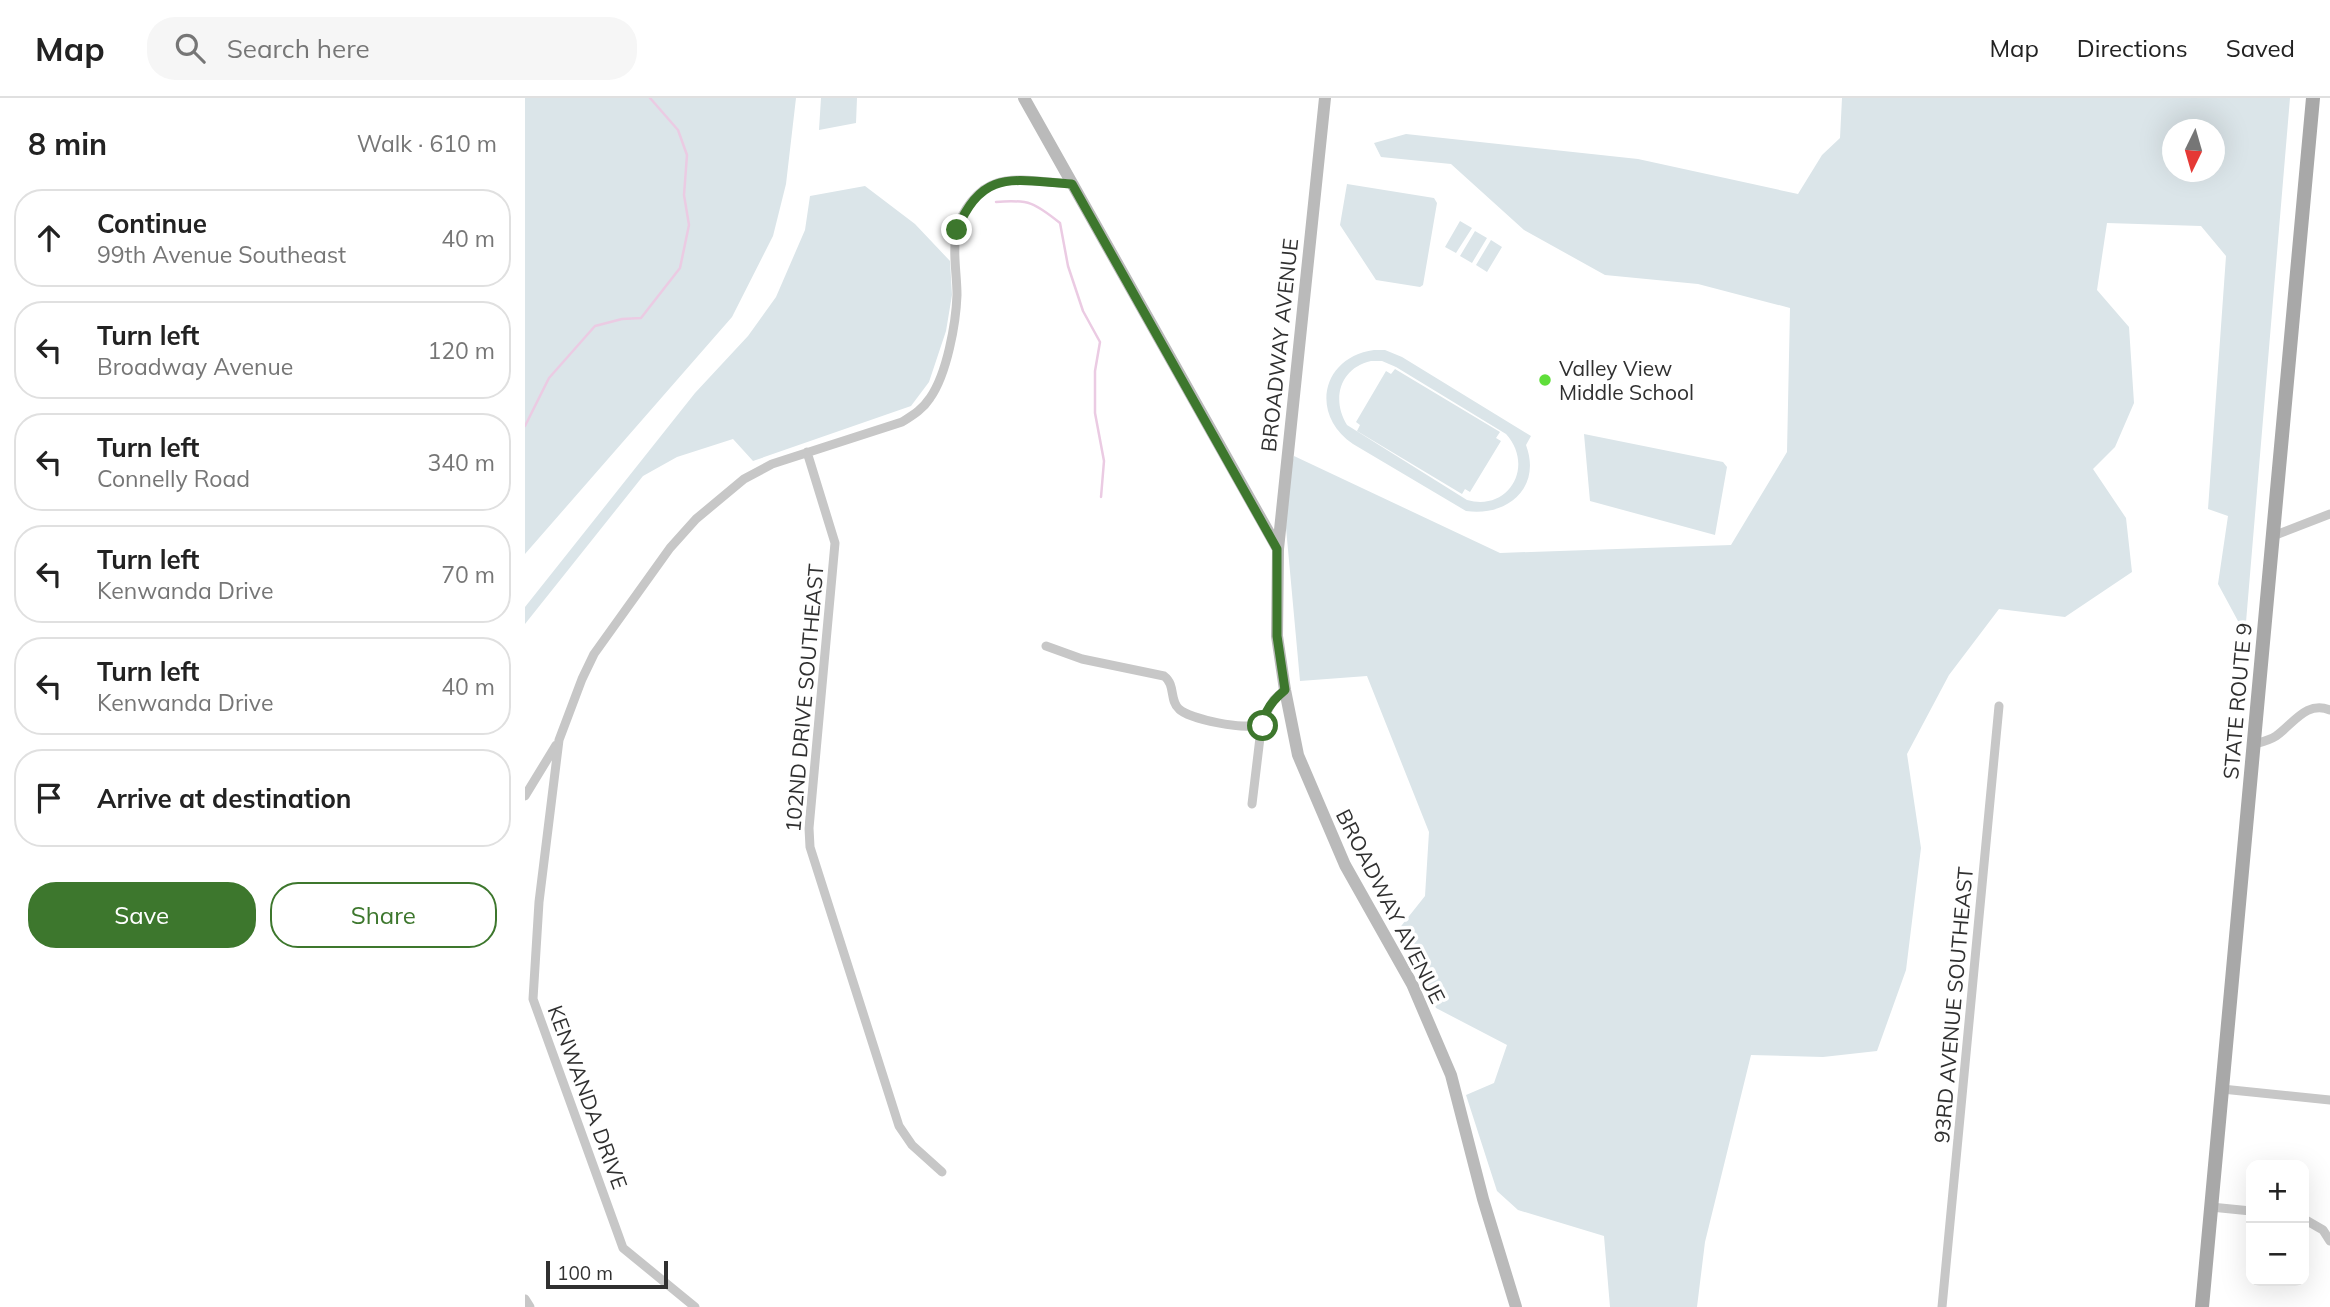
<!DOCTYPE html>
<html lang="en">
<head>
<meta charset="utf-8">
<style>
	:root { --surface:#fff; --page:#f6f6f6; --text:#222; --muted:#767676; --line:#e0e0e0; --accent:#3d772d }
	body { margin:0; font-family:Mulish,sans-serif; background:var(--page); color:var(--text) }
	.controls { position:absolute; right:21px; bottom:21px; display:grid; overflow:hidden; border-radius:14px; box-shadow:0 7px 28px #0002 }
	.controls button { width:63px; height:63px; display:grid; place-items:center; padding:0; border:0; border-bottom:2px solid var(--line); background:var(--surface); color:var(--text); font:35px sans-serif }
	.compass { position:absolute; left:1637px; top:21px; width:63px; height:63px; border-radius:50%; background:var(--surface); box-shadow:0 7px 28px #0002; rotate:185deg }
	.scale { position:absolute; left:21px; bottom:18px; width:122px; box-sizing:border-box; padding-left:7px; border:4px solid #303030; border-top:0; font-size:19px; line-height:24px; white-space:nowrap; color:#303030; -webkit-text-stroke:5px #fff; paint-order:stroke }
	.stop { position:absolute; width:21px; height:21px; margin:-16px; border:5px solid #3d772d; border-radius:50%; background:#fff }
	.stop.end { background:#3d772d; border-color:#fff; box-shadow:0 2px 7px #0008 }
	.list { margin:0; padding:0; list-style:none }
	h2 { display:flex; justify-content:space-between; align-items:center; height:91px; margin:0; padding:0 28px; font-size:30px }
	h2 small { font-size:23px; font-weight:400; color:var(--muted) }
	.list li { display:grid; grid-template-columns:46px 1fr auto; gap:21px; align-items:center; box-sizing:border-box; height:98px; margin:0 14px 14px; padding:0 14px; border:2px solid var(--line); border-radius:28px }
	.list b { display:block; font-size:26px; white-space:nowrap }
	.list p { margin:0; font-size:23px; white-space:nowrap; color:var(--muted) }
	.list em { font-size:23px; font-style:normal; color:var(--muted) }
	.actions { display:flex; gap:14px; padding:21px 28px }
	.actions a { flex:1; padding:16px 0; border:2px solid var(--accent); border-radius:28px; text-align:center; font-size:24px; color:var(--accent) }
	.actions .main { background:var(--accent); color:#fff }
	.icon { flex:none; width:38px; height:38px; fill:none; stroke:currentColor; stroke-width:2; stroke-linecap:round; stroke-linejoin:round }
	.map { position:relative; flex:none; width:1805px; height:1209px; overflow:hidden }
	header { display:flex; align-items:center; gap:42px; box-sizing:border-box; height:98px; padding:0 35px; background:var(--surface); border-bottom:2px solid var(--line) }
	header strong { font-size:33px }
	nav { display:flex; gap:38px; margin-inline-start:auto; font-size:24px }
	.search { width:490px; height:63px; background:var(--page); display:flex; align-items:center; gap:18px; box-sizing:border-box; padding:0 24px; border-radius:28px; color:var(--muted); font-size:26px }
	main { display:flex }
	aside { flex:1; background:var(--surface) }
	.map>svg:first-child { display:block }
	.green { fill:#dbe5e9; fill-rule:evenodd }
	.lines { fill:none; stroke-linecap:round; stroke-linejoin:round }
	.stream { stroke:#ebcbe3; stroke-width:2.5 }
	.street { stroke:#c7c7c7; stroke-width:9 }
	.secondary { stroke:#bababa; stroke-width:12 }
	.primary { stroke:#a8a8a8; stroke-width:14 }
	.route { stroke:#3d772d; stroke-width:9 }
	.poi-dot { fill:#5fde3a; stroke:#fff; stroke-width:2.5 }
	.labels { text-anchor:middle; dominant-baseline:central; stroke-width:7; stroke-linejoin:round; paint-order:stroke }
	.street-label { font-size:21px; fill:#303030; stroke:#fff }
	.poi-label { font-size:21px; fill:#303030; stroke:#fff; text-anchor:start }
</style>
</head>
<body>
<header>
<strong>Map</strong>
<div class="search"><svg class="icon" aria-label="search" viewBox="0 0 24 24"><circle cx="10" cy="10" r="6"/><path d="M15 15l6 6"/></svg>Search here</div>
<nav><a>Map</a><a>Directions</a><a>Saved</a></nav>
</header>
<main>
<aside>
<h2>8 min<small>Walk · 610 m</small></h2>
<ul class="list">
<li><svg class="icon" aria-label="ahead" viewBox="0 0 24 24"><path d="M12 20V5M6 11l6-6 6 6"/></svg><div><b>Continue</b><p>99th Avenue Southeast</p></div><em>40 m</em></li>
<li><svg class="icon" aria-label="left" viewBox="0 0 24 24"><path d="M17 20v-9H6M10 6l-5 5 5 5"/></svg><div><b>Turn left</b><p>Broadway Avenue</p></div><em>120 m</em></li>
<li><svg class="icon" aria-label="left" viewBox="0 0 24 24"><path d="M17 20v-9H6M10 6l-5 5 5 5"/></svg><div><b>Turn left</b><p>Connelly Road</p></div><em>340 m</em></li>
<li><svg class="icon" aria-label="left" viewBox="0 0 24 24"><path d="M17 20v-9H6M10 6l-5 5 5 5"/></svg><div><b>Turn left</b><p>Kenwanda Drive</p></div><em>70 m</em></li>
<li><svg class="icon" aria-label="left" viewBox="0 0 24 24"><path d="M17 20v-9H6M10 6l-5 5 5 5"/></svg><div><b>Turn left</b><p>Kenwanda Drive</p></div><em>40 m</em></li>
<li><svg class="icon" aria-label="arrive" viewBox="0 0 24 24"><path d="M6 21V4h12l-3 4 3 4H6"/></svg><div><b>Arrive at destination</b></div></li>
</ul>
<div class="actions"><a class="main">Save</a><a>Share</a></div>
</aside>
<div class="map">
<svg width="1805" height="1209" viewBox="0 0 1805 1209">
	<rect width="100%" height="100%" fill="#fff"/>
	<path class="green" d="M0,0H271L261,86L248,138L207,219L0,456Z
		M296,0H332L331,25L294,32Z
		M1317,0H1765L1720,536L1693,486L1703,418L1683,411L1701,158L1676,128L1582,125L1572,192L1604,229L1609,305L1590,349L1568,371L1601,420L1607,474L1540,519L1474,511L1424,577L1382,656L1396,750L1381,872L1352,953L1298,959L1226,957L1180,1144L1172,1209H1085L1079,1138L993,1112L972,1093L941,997L969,985L982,947L911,910L873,832L900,798L904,734L842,578L775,583L758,397L769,358L975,455L1206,447L1262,354L1265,210L1173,186L1080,177L999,132L926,66L856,59L849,45L881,36L1113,61L1273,96L1297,57L1315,40ZM1647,32H1689V74H1647Z
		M822,86L909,100L912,105L898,187L895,189L851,182L815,127Z
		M340,88L390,126L425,163L427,197L421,233L404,284L386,308L228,363L208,341L152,359L118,378L0,526V509L170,295L223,238L251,199L280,132L285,98Z
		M935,123L947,130L931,155L920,149Z
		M950,133L962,140L947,165L935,158Z
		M966,142L977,149L962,174L951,167Z
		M849,252H860L877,259L1006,338L1001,347C1017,390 982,419 941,413L828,346C784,316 797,259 849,252ZM846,263H857L871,269L981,336C1010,368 984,414 942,402L822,327C806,301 815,270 846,263Z
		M870,271L975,334L971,340L976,343L945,394L940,391L937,396L832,333L835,327L831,324L861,273L866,276Z
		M1059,336L1198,364L1202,369L1190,437L1065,403Z"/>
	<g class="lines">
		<path class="stream" d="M471,104C504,101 510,105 535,125L543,168L558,213L575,244L570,273V315L579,363L576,399
			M0,328L24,280L70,228L97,221L116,220L155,170L164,127L159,97L162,57L153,32L125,0"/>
		<path class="street" d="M282,354L310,445L284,730L285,749L374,1028L387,1047L417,1074
			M1748,438L1805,416
			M521,548L557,561L639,578C651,587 644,602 654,611C664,621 722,633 734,626C741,621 743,610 748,603C751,599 756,595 760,592
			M1730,646C1737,644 1745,642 1751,638C1768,626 1782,602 1805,612
			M0,698L31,647
			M727,706L737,623
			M1697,991L1805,1002
			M1686,1109L1726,1113
			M1779,1121L1798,1132L1805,1143
			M0,1201L5,1209
			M170,1209L98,1150L8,901L14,804L34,642L57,581L69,556L145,450L171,421L219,381L247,366L377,324C388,317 398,311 405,300C422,276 431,225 432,197C432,176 427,153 432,132C436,114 453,90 472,85C491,78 526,85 547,86
			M1417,1209L1474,608"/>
		<path class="secondary" d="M499,0L753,451
			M800,0L753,451L752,538L760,592L773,657L820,767L887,886L926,977L958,1101L991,1209"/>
		<path class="primary" d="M1677,1209L1788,0"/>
	</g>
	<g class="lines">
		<path class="route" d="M432,132C457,69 491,83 547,86L752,451V538L760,592C749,601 738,613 738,628"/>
	</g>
	<circle class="poi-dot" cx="1020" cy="282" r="7"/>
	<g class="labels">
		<g class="street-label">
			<text transform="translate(754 247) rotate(-84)">BROADWAY AVENUE</text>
			<text transform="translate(279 600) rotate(-85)">102ND DRIVE SOUTHEAST</text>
			<text transform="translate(1712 603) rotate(-85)">STATE ROUTE 9</text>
			<text transform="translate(866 808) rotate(63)">BROADWAY AVENUE</text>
			<text transform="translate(1428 907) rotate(-85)">93RD AVENUE SOUTHEAST</text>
			<text transform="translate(63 999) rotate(70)">KENWANDA DRIVE</text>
		</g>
		<g class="poi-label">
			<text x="1034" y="270">Valley View<tspan x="1034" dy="24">Middle School</tspan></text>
		</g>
	</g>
</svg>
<div class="controls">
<button>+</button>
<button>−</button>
</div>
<svg class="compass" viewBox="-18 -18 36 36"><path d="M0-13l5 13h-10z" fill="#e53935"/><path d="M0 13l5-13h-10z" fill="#767676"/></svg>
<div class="scale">100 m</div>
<div class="stop" style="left:738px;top:628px"></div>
<div class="stop end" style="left:432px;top:132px"></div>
</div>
</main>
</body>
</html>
